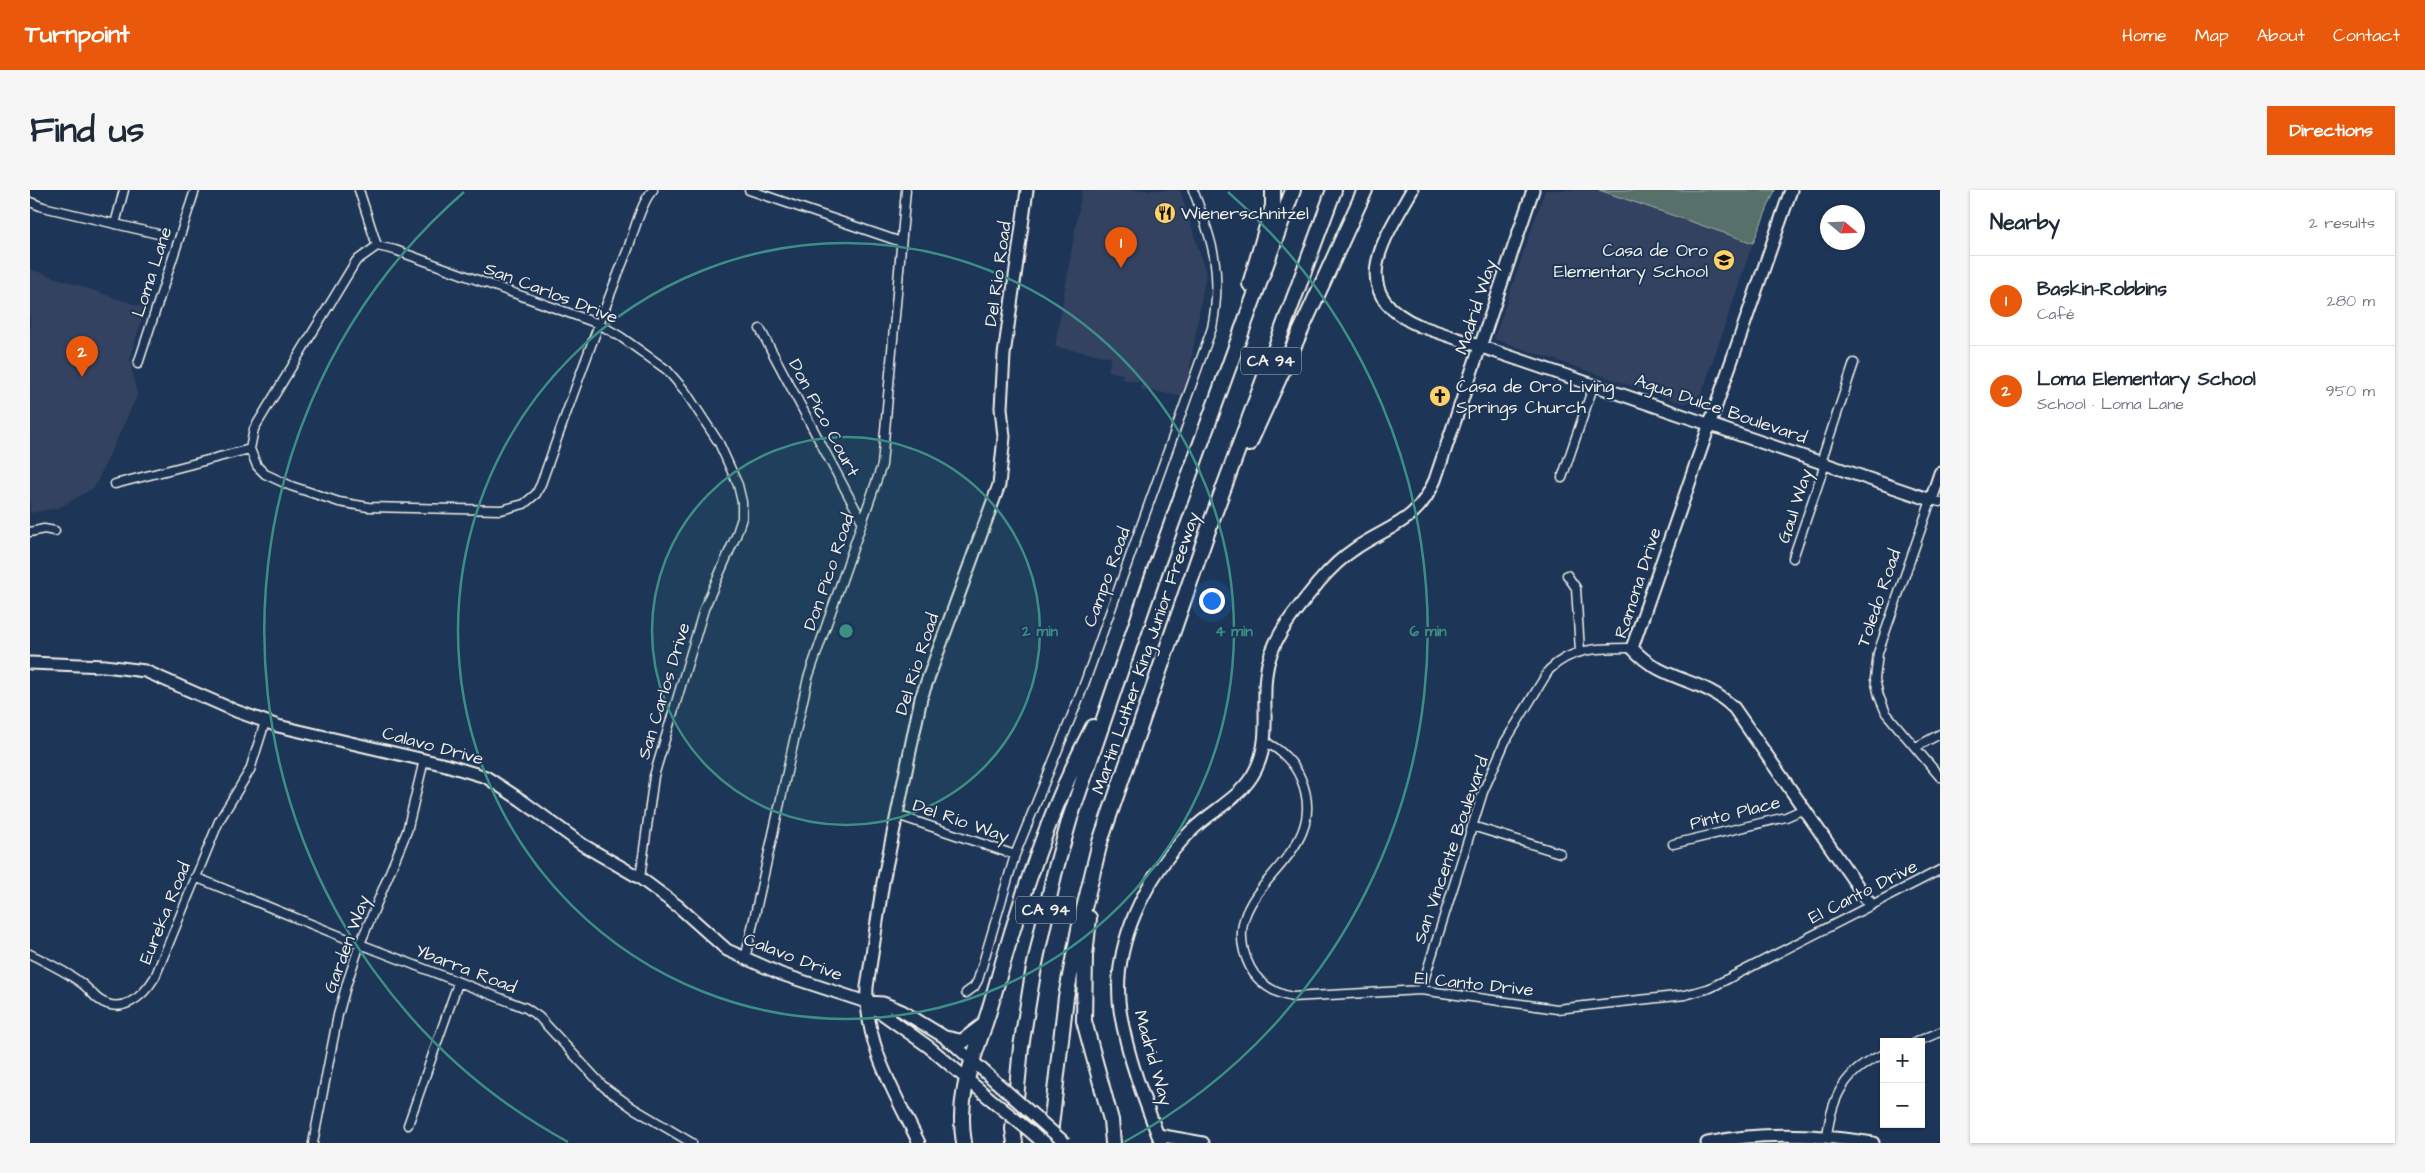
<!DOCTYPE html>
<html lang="en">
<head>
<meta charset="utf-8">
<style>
	:root { --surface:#fff; --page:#f6f6f7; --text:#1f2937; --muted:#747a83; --line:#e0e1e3; --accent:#ea580c }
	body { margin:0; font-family:"Architects Daughter",sans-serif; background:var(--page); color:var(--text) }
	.controls { position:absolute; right:15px; bottom:15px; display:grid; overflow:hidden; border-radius:0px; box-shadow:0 1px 4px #0004 }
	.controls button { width:45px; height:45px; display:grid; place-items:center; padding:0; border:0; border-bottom:1px solid var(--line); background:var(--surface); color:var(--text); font:25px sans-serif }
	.compass { position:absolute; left:1790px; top:15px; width:45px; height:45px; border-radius:50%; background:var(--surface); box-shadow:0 1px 4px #0004; rotate:109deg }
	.you { position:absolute; left:1181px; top:410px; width:18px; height:18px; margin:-12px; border:4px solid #fff; border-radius:50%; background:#1a73e8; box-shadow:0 0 0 8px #1a73e833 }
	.badge { display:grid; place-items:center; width:32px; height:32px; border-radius:50%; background:var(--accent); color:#fff; font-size:16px; font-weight:700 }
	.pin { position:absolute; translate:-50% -41px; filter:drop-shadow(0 1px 2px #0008) }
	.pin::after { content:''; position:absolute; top:26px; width:18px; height:15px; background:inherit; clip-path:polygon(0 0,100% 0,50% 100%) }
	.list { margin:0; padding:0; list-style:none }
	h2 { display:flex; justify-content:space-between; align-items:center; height:65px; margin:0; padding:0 20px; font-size:21px }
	h2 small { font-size:16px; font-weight:400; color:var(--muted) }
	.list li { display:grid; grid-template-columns:32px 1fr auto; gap:15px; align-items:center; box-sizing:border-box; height:90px; padding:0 20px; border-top:1px solid var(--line) }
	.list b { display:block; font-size:19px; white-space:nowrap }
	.list p { margin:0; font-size:16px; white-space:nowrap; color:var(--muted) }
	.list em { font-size:16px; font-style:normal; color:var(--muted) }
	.map { position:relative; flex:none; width:1910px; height:953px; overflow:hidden; border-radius:0px }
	header { display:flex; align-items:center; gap:30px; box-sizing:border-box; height:70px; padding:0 25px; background:var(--accent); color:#fff }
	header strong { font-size:24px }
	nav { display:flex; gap:28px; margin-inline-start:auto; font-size:18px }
	.intro { display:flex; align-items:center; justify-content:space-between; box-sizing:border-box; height:120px; padding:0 30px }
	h1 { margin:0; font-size:35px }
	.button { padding:12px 22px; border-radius:0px; background:var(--accent); color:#fff; font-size:18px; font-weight:700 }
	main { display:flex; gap:30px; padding:0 30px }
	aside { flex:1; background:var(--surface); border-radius:0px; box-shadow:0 1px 4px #0004 }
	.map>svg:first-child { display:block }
	.built { fill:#334260 }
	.green { fill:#586f6b; stroke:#a6b0aa }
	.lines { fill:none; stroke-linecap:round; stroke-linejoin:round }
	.street-casing { stroke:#f4f1e8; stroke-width:11 }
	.secondary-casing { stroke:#f4f1e8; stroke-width:15 }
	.highway-casing { stroke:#f4f1e8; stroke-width:18 }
	.street { stroke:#1d3557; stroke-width:8 }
	.secondary { stroke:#1d3557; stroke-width:11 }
	.highway { stroke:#1d3557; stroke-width:14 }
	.secondary-bridge-casing { stroke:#f4f1e8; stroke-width:15; stroke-linecap:butt }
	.secondary-bridge { stroke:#1d3557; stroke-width:11 }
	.ring { fill:none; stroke:#3d8f86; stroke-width:2.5 }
	.labels { text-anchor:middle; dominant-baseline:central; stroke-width:4; stroke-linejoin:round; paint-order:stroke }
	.shield { fill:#1d3557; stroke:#b4b9bc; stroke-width:1 }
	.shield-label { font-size:16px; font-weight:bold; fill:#f4f1e8 }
	.poi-label { font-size:18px; fill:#f4f1e8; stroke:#1d3557; text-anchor:start }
	.street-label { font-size:18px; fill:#f4f1e8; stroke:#1d3557 }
	.centre { fill:#3d8f86; stroke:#1d3557; stroke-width:2.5 }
	.ring-label { font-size:15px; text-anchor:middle; font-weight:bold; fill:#3d8f86; stroke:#1d3557; stroke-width:4; stroke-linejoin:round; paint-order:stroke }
</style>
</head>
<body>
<header>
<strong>Turnpoint</strong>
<nav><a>Home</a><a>Map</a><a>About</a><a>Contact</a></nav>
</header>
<div class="intro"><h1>Find us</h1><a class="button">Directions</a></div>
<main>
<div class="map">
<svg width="1910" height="953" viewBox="0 0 1910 953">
	<rect width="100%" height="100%" fill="#1d3557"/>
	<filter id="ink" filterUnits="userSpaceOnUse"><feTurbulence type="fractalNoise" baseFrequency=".02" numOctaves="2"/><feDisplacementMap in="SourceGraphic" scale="10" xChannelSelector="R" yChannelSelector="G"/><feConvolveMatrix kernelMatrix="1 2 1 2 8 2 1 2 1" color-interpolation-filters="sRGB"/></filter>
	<g filter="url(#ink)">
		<path class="built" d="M1052,0H1150L1176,83L1155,207L1111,199L1112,192L1092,189L1093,184L1078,181L1081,167L1025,157Z
			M1515,0H1569L1723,53L1672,203L1655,214L1464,149Z
			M0,79L115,118L100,169L107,206L64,298L28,318L0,323Z"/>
		<path class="green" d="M1569,0H1745L1723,53Z"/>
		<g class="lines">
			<g class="street-casing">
				<path id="street" d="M329,0L347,56
					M719,0L871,52
					M0,12L13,17L128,44
					M85,34L94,0
					M730,139L832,331
					M108,174L165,0
					M1791,272L1824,173
					M1532,288L1564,194
					M85,294L220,259
					M1910,312L1901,310L1848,463L1845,489L1849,506L1856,523L1910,587
					M0,342L14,339L25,341
					M1763,368L1795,274
					M1537,385L1546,398L1550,461
					M1234,552C1250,558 1265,574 1271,589C1306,673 1179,695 1220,777C1228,793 1244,803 1262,807L1391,800L1527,819L1655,805L1680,798L1910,680
					M1886,557L1910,544
					M867,625L985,665
					M1442,636L1530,663
					M1643,654L1756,627L1774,619
					M165,687L330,754L496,818L509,827L574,897L603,918L662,953
					M610,688L624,586L674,419L706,346L712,328V312L708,295L689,253L655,201L637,180L591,147L569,134L365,60L347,56L326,71L224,239L220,259L227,276L235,284L261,296L309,312L338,317L471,320L494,314L506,304L511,294C539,215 567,136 598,59C603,44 612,10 623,0
					M0,764C17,773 36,781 51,793C57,797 62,804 68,809C91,826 113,807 125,787L189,631L220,580L235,532
					M715,769L778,488L852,275L876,0
					M1391,800L1453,602L1475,552L1519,480C1542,457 1571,458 1602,458
					M936,803L944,797L948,790L985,665L1051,503L1182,138C1193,82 1183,51 1163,0
					M1886,852L1910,842
					M378,935L428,793
					M1797,946C1802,906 1815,880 1854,864
					M283,953L308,825L317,793L330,754L377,641L394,570"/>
			</g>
			<g class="secondary-casing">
				<path id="secondary" d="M1382,0C1354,50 1314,103 1390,136L1901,310L1910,283
					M1761,0L1602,458C1635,494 1671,486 1704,518L1840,714
					M0,473L75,476L115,481L206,521L248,536L416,575L456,587L491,610L553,655L610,688L649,717L697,760L751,784L836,812L853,813L872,821L918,849L966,892
					M836,812L899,857L958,907
					M1001,942L1013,953
					M1128,945L1173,953
					M889,953C865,903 834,854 837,797L853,692L891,508L969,295L974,247L971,218L974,165L997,0
					M1131,953C1114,910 1097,866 1090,820C1081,755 1116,686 1161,641C1183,619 1212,608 1226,579C1241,549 1232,516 1236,485C1240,448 1266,421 1288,393C1299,380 1311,368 1326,358C1360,335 1387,333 1405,290L1503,0
					M1677,953C1732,941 1788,944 1843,953"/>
			</g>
			<g class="highway-casing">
				<path id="highway" d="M1220,94L1243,16V0
					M1219,254L1335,0
					M1059,728L1055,766L1054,831L1081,930L1083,953
					M918,849L932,852L953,836
					M934,953C925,899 947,864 961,814C988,718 1016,626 1063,537
					M985,953L983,939L991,857L1003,783L1024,685L1040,628L1127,374L1263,0
					M1019,953L1036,807L1049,739L1070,652L1177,343L1304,0"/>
			</g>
			<use href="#street" class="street"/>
			<use href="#secondary" class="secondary"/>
			<use href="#highway" class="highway"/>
			<g class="secondary-bridge-casing">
				<path id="secondary-bridge" d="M966,892L1035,953
					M958,907L1001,942"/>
			</g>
			<use href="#secondary-bridge" class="secondary-bridge"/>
		</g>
	</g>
	<circle cx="816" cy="441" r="194" fill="#3d8f86" fill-opacity=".12"/>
	<g class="ring">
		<circle cx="816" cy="441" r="194"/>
		<circle cx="816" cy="441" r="388"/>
		<path d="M538 952A582 582 0 0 1 434 2M1198 2A582 582 0 0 1 1094 952"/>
	</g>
	<defs>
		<g id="restaurant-disc" transform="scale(1.125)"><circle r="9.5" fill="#ffd166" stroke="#1d3557"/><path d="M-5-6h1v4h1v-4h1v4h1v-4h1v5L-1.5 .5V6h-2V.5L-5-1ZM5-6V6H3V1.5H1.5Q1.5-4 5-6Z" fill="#111"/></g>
		<g id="school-disc" transform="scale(1.125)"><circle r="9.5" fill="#ffd166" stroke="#1d3557"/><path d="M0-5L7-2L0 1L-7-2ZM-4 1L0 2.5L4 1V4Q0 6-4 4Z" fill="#111"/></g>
		<g id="church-disc" transform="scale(1.125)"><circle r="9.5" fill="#ffd166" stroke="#1d3557"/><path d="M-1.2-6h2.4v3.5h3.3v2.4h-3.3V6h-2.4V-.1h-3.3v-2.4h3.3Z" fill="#111"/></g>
	</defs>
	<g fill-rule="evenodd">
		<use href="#restaurant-disc" x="1135" y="23"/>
		<use href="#school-disc" x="1694" y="70"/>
		<use href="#church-disc" x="1410" y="206"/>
	</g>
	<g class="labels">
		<g class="shield">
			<rect x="1211" y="157.5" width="60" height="27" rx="4"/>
			<rect x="986" y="706.5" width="60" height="27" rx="4"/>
		</g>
		<g class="shield-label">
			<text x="1241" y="171">CA 94</text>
			<text x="1016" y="720">CA 94</text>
		</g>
		<g class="poi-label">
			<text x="1151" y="23">Wienerschnitzel</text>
			<text x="1678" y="60" text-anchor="end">Casa de Oro<tspan x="1678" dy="21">Elementary School</tspan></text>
			<text x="1426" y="196">Casa de Oro Living<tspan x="1426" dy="21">Springs Church</tspan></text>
		</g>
		<g class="street-label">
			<text transform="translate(122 82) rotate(-72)">Loma Lane</text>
			<text transform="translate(968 84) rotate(-82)">Del Rio Road</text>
			<text transform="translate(521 103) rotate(21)">San Carlos Drive</text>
			<text transform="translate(1446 117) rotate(-72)">Madrid Way</text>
			<text transform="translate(1691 219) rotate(19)">Agua Dulce Boulevard</text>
			<text transform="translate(794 228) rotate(62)">Don Pico Court</text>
			<text transform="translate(1765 316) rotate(-72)">Gaul Way</text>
			<text transform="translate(799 382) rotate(-71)">Don Pico Road</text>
			<text transform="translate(1077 387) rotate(-70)">Campo Road</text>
			<text transform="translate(1608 393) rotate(-72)">Ramona Drive</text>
			<text transform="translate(1849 408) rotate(-71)">Toledo Road</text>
			<text transform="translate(1116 463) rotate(-71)">Martin Luther King Junior Freeway</text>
			<text transform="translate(887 474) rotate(-72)">Del Rio Road</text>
			<text transform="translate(634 501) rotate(-73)">San Carlos Drive</text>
			<text transform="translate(403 556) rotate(15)">Calavo Drive</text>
			<text transform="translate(1705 623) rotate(-14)">Pinto Place</text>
			<text transform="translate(931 631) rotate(19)">Del Rio Way</text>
			<text transform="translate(1421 660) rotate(-71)">San Vincente Boulevard</text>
			<text transform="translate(1833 702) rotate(-27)">El Canto Drive</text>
			<text transform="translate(135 723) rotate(-68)">Eureka Road</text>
			<text transform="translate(317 754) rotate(-70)">Garden Way</text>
			<text transform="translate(763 767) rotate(21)">Calavo Drive</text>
			<text transform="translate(436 779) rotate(21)">Ybarra Road</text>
			<text transform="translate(1444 794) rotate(6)">El Canto Drive</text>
			<text transform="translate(1123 868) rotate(74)">Madrid Way</text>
		</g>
	</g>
	<circle cx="816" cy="441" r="8" class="centre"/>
	<g class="ring-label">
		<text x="1010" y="446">2 min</text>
		<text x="1204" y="446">4 min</text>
		<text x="1398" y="446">6 min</text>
	</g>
</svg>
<div class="controls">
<button>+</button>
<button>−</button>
</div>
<svg class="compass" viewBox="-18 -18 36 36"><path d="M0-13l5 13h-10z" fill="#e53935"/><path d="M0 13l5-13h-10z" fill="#747a83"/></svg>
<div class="you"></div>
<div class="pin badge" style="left:1091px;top:78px">1</div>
<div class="pin badge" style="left:52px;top:187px">2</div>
</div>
<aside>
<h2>Nearby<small>2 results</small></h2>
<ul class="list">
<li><span class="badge">1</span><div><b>Baskin-Robbins</b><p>Café</p></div><em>280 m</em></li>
<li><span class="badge">2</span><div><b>Loma Elementary School</b><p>School · Loma Lane</p></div><em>950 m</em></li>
</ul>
</aside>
</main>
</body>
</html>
